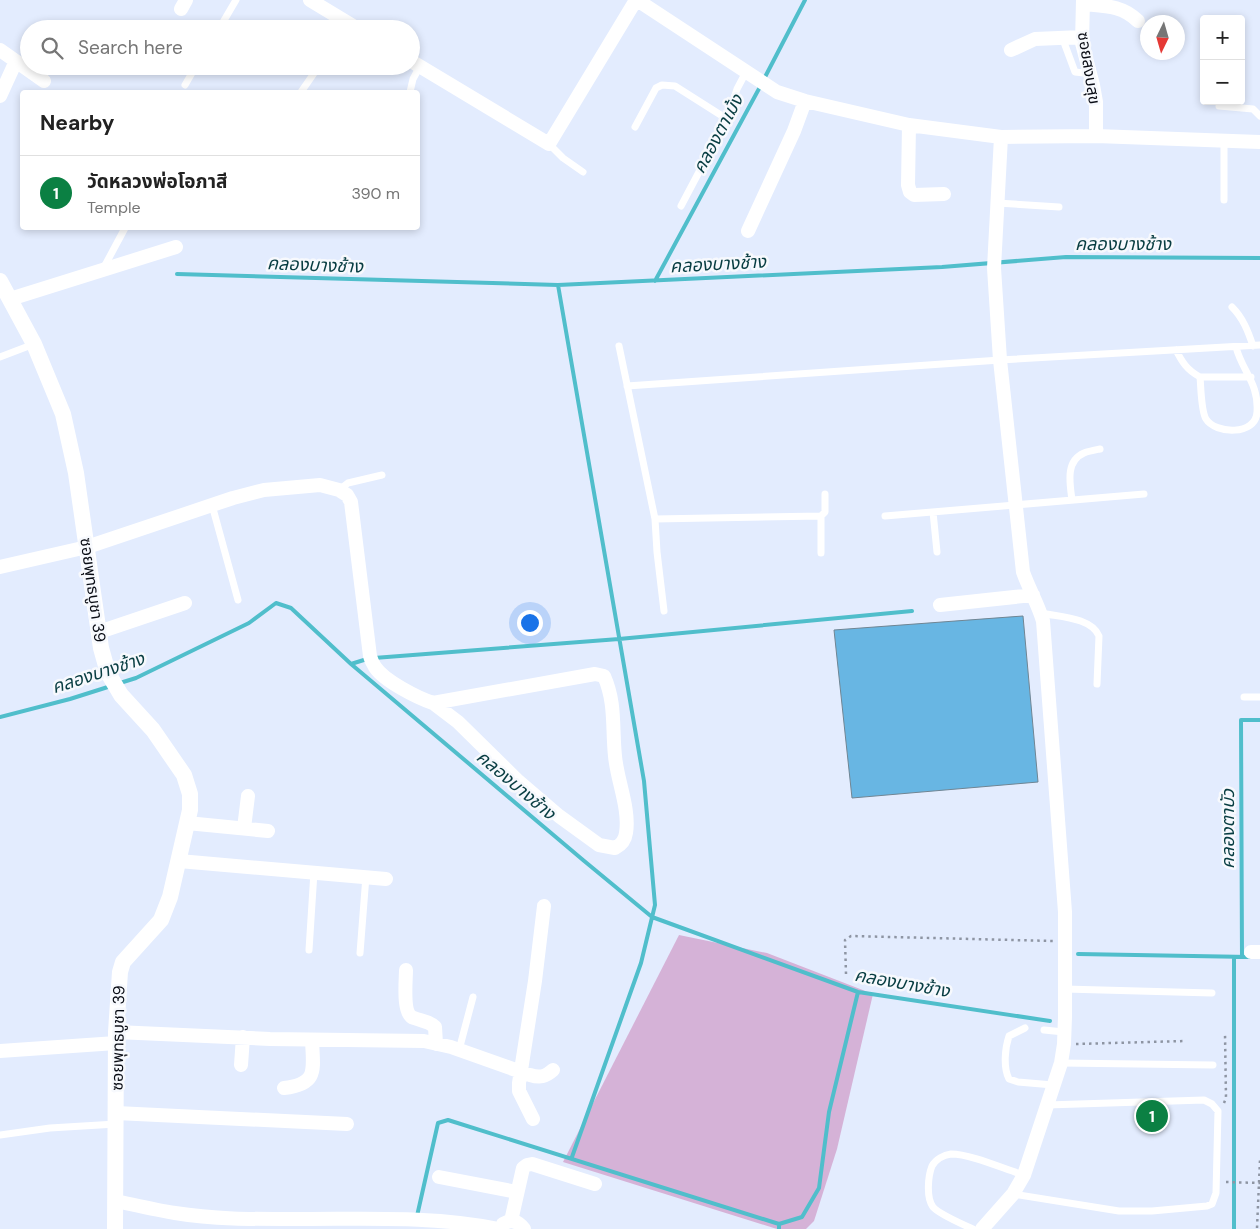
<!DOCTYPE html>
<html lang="en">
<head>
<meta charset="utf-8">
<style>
	:root { --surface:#fff; --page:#f2f2f2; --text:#222; --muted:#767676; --line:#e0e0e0; --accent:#0b8043 }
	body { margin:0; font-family:"DM Sans","Noto Sans Thai",sans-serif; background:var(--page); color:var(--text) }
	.controls { position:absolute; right:15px; top:15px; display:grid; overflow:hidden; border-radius:5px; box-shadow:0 2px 8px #0003 }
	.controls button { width:45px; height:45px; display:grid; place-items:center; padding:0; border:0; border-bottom:1px solid var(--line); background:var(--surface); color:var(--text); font:25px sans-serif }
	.compass { position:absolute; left:1140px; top:15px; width:45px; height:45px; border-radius:50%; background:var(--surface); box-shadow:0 2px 8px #0003; rotate:185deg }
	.you { position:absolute; left:529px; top:622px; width:18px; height:18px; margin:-12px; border:4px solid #fff; border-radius:50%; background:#1a73e8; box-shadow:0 0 0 8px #1a73e833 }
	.badge { display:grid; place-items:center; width:32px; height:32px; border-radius:50%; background:var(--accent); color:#fff; font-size:16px; font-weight:700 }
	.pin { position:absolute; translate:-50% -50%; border:2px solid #fff; box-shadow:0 1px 5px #0006 }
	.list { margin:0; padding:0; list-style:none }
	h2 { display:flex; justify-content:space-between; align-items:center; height:65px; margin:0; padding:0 20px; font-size:21px }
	h2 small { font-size:16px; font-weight:400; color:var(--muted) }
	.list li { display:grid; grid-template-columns:32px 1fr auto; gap:15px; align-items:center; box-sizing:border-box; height:75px; padding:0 20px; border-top:1px solid var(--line) }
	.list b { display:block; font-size:19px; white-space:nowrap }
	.list p { margin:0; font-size:16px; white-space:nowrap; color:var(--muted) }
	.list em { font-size:16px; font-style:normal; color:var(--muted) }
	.icon { flex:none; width:28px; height:28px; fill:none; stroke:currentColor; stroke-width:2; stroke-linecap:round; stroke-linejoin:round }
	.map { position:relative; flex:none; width:1260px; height:1229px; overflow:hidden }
	.search { position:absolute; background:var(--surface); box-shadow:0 2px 8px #0003; left:20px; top:20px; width:400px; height:55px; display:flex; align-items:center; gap:12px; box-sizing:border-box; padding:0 18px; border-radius:28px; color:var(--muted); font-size:19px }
	.panel { position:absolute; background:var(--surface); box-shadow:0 2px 8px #0003; left:20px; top:90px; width:400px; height:140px; border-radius:5px }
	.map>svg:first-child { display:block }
	.green { fill:#d5b2d7 }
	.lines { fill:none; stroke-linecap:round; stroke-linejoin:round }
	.stream { stroke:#50becb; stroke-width:4 }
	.building { fill:#68b6e3; stroke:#708593 }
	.path { stroke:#8e95a3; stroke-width:2.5; stroke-dasharray:2.5 4; stroke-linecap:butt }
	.service { stroke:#fff; stroke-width:7 }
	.minor { stroke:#fff; stroke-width:14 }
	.tertiary { stroke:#fff; stroke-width:16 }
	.labels { text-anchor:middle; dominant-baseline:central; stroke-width:5; stroke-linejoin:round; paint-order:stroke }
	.street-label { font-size:16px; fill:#090c14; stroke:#f7f9fd }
	.water-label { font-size:18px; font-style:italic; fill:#083d42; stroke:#f7f9fd }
</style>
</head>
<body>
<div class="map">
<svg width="1260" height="1229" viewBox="0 0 1260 1229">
	<rect width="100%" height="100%" fill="#e3ecfe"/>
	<path class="green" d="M679,935L767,953L873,994L837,1149L814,1221L806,1229H777L563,1162Z"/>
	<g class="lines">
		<path class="stream" d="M764,79L805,0
			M177,274L558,285L942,267L1066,257L1260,258
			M655,281L761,85
			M558,285L644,781L655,905L641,963L572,1157
			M374,658L619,639L912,611
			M351,664L367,659
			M120,683L136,678L249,623L276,603L291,608L351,664L583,860L652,917L858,992L1050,1021
			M0,717L70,699L111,686
			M1078,954L1250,957
			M1242,957L1241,720H1260
			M417,1216L438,1123L448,1120L779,1224
			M779,1229V1224L802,1217L819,1188L829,1112L858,992
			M1234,1229V957"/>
	</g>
	<path class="building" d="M1023,616L1038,782L852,798L834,630Z"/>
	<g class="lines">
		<path class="path" d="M846,974L845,940L851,936L1053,941
			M1076,1044L1185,1041
			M1224,1103L1226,1098L1225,1033
			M1226,1182L1260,1183
			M1257,1228L1260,1160"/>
		<path class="service" d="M219,29L236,0
			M1062,37L1075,72L1084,73L1089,70
			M185,85L196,66
			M301,92L319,66
			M410,92L413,79L420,66
			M1219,106L1253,109L1260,116
			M635,127L656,88L662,85L675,86L727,119
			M549,144L563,158L583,172
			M1224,200V141
			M997,203L1059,207
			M681,206L727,119L737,89L746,72
			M103,269L125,228
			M1232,307C1243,318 1248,331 1253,346
			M619,346L655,519L657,552L664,611
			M1176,350C1182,362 1187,370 1200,377C1201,387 1201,411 1206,419C1215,434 1256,436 1257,412C1259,383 1242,371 1236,347
			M0,357L34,344
			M1200,377H1251
			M627,386L1000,360L1260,345
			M339,490L348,483L382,475
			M1072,500C1070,484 1065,461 1084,453C1089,451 1095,450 1100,449
			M212,505L238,600
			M933,512L937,552
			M821,516V553
			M885,516L1144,494
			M655,519L821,516L825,512V494
			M1041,613C1058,617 1091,617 1099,636L1097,684
			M1244,697H1260
			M309,950L314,872
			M360,953L366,876
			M1065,989L1212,993
			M1025,1028L1009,1036C1005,1048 1003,1067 1009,1079L1018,1082L1053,1085
			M1044,1030L1064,1032
			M459,1050L473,997
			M1061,1063L1213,1065
			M0,1135L50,1128L116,1124
			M1013,1194L1119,1211H1152L1207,1206L1212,1204L1216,1193L1218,1111L1212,1104L1204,1100L1047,1105
			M973,1229C964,1225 939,1214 933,1207C926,1198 928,1176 932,1166C936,1159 944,1155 951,1154C971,1154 1004,1169 1024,1175"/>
		<path class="minor" d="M310,0L358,29
			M637,0L777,92L805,101L909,125L1001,137L1096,136L1260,142
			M1083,0L1082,43L1093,85L1096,102V136
			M1083,4C1104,6 1122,5 1138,21
			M181,9L186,0
			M0,50L44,81
			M1011,50L1035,39L1082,37
			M411,61L549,144L636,0
			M0,96L16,61
			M909,125L908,185L910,192L914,195L944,194
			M748,231L794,131L805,101
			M10,299L176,247
			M0,567L87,547L233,498L264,490L320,485L339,490L347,495L351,502L370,656C371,660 373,664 375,667C384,681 418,698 433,703L595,674L604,676C616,703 612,728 615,756C617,780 630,809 626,833C625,841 621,845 615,848L599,845L559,816L517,780L458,722L433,703
			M940,605L1033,595
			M99,632L185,603
			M187,823L268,831
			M244,828L248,796
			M179,861L386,879
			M1251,952H1260
			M406,970C406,980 402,1015 414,1018C422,1021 429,1021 435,1027L436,1044
			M116,1032L270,1039L424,1041L451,1047L530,1075C540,1078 545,1077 553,1070
			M0,1051L116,1043
			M241,1065L243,1037
			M284,1088C319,1084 313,1069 312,1040
			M116,1113L347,1124
			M533,1119L519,1091V1083L535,981L544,906
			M439,1177L517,1192
			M116,1201C135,1205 155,1210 175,1213C218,1220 263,1219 305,1219C371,1219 435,1216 499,1229
			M511,1221L523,1168L527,1165L532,1164L595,1184
			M503,1224C511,1219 518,1221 524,1229
			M982,1229L1013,1194L1024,1175L1061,1063L1064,1044L1065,1017V912L1043,621C1038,604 1029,589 1023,572L1000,360L994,268L1001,137"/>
		<path class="tertiary" d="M0,281L34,344L63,414L76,473L101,648L108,673L121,695L153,730L184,775L190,794V810L170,897L161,920L123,962L120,972L116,1032L115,1229"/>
	</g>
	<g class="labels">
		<g class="street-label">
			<text transform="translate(1089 68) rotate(81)">ซอยสงบสุข</text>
			<text transform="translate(93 590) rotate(82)">ซอยพุทธบูชา 39</text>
			<text transform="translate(118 1038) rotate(-89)">ซอยพุทธบูชา 39</text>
		</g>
		<g class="water-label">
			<text transform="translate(718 134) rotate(-62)">คลองตาเม้ง</text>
			<text x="1123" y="244">คลองบางช้าง</text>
			<text transform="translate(718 264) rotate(-3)">คลองบางช้าง</text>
			<text transform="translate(315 265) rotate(2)">คลองบางช้าง</text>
			<text transform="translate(98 673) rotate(-18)">คลองบางช้าง</text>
			<text transform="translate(516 785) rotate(40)">คลองบางช้าง</text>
			<text transform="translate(1228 829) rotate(-90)">คลองตาบัว</text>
			<text transform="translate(902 983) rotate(10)">คลองบางช้าง</text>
		</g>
	</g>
</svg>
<div class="controls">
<button>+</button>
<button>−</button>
</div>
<svg class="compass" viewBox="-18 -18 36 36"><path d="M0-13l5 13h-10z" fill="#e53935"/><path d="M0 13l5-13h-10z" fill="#767676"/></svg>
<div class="you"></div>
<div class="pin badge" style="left:1152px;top:1116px">1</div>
<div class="search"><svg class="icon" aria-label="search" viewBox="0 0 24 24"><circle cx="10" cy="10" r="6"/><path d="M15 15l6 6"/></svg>Search here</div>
<section class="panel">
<h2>Nearby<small></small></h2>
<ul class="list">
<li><span class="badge">1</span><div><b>วัดหลวงพ่อโอภาสี</b><p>Temple</p></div><em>390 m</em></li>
</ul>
</section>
</div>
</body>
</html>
